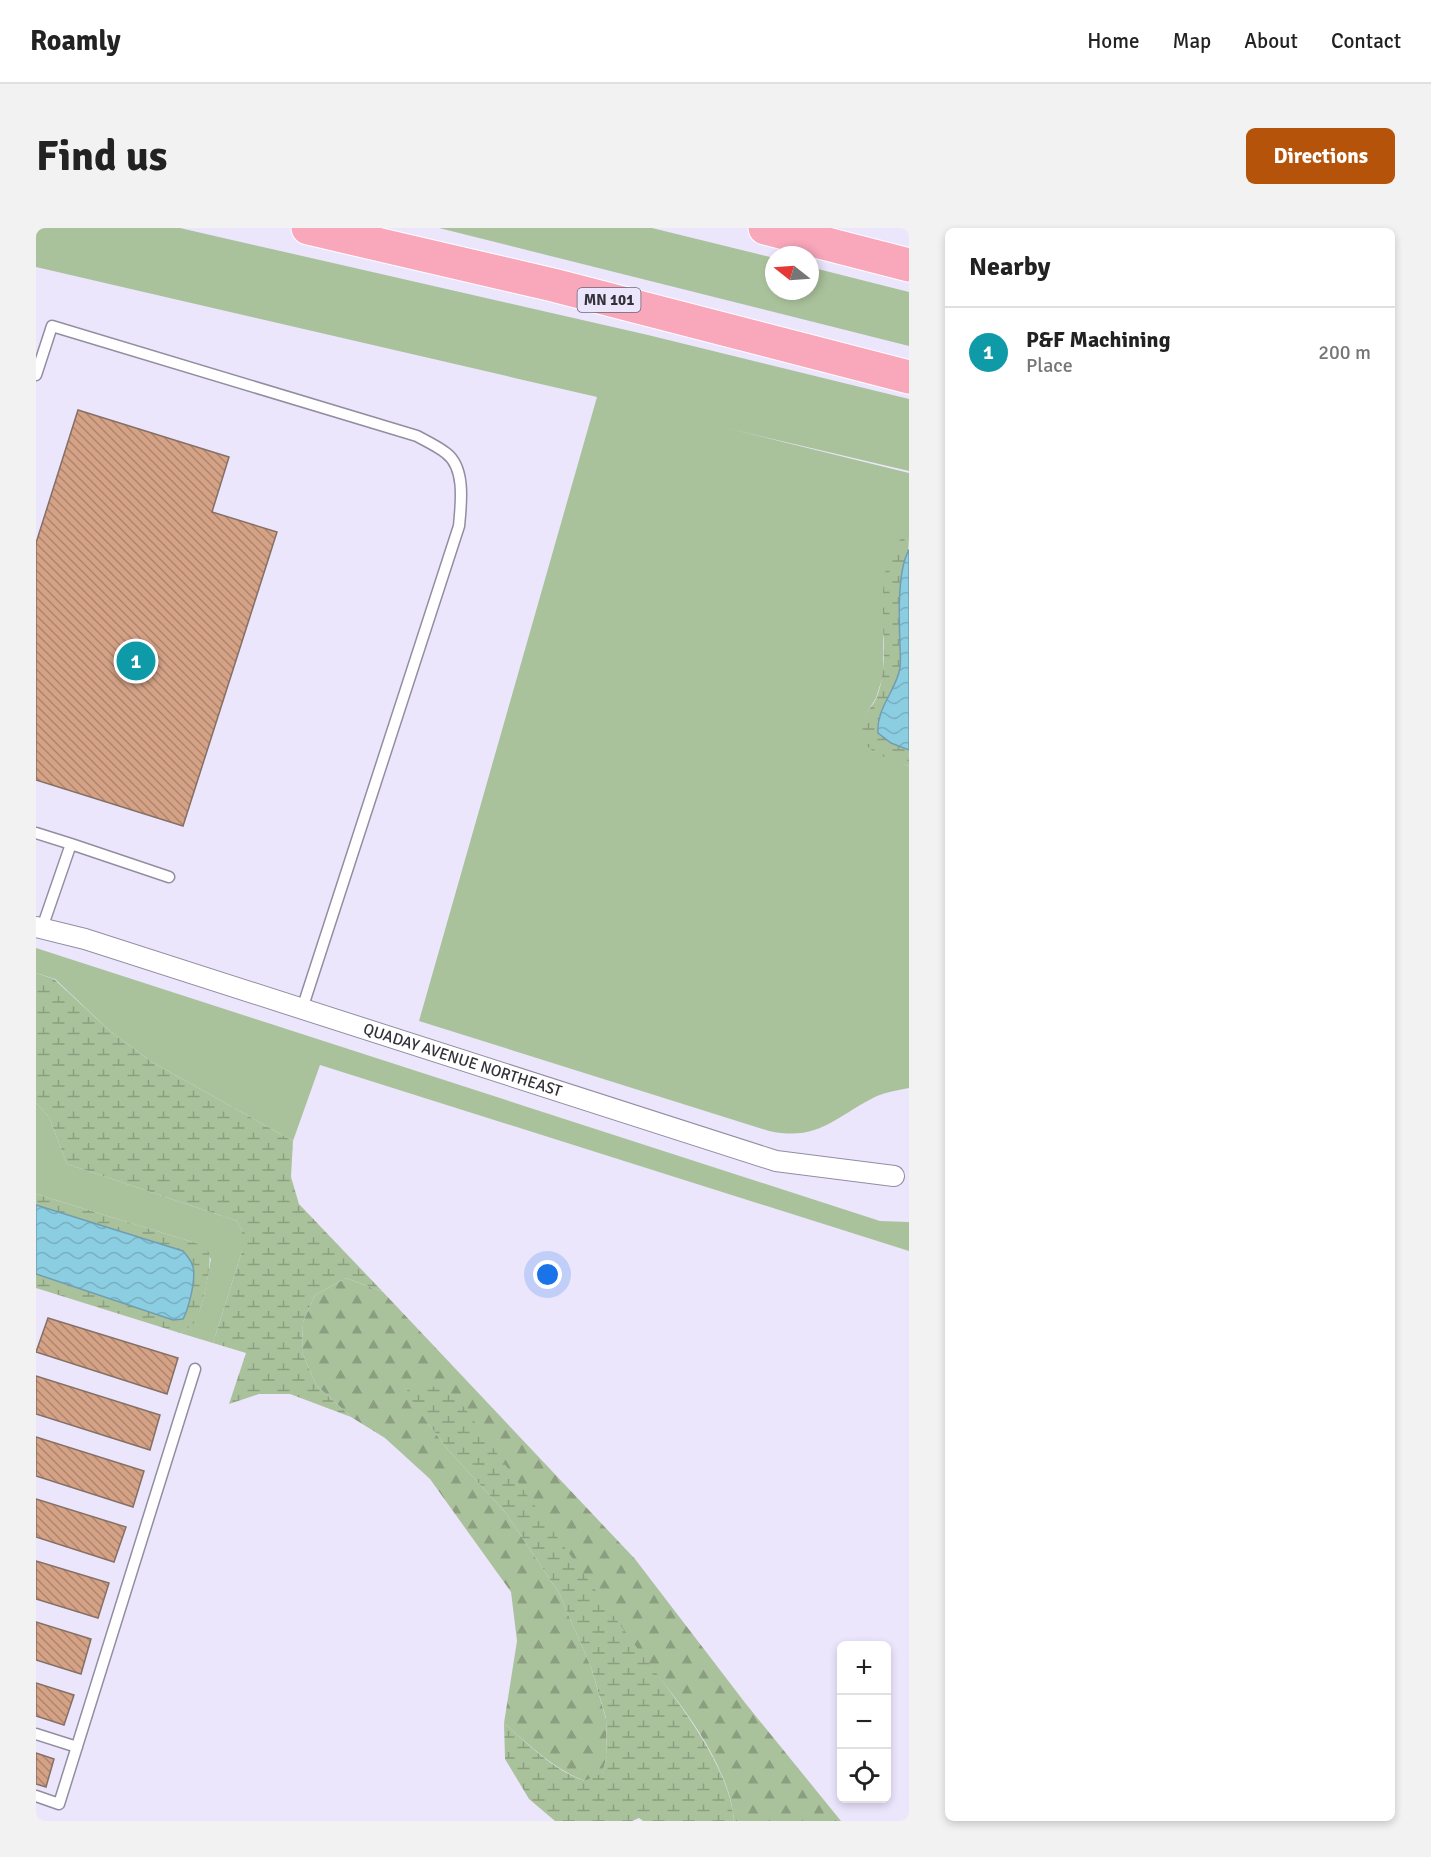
<!DOCTYPE html>
<html lang="en">
<head>
<meta charset="utf-8">
<style>
	:root { --surface:#fff; --page:#f2f2f2; --text:#222; --muted:#767676; --line:#e0e0e0; --accent:#b45309 }
	body { margin:0; font-family:Signika,sans-serif; background:var(--page); color:var(--text) }
	.controls { position:absolute; right:18px; bottom:18px; display:grid; overflow:hidden; border-radius:9px; box-shadow:0 3px 9px #0003 }
	.controls button { width:54px; height:54px; display:grid; place-items:center; padding:0; border:0; border-bottom:2px solid var(--line); background:var(--surface); color:var(--text); font:30px sans-serif }
	.compass { position:absolute; left:729px; top:18px; width:54px; height:54px; border-radius:50%; background:var(--surface); box-shadow:0 3px 9px #0003; rotate:287deg }
	.you { position:absolute; left:512px; top:1047px; width:21px; height:21px; margin:-15px; border:4px solid #fff; border-radius:50%; background:#1a73e8; box-shadow:0 0 0 9px #1a73e833 }
	.badge { display:grid; place-items:center; width:39px; height:39px; border-radius:50%; background:var(--accent); color:#fff; font-size:20px; font-weight:700 }
	.pin { position:absolute; translate:-50% -50%; border:3px solid #fff; box-shadow:0 2px 6px #0006 }
	.list { margin:0; padding:0; list-style:none }
	h2 { display:flex; justify-content:space-between; align-items:center; height:78px; margin:0; padding:0 24px; font-size:26px }
	h2 small { font-size:20px; font-weight:400; color:var(--muted) }
	.list li { display:grid; grid-template-columns:39px 1fr auto; gap:18px; align-items:center; box-sizing:border-box; height:90px; padding:0 24px; border-top:2px solid var(--line) }
	.list b { display:block; font-size:22px; white-space:nowrap }
	.list p { margin:0; font-size:20px; white-space:nowrap; color:var(--muted) }
	.list em { font-size:20px; font-style:normal; color:var(--muted) }
	.icon { flex:none; width:33px; height:33px; fill:none; stroke:currentColor; stroke-width:2; stroke-linecap:round; stroke-linejoin:round }
	.map { position:relative; flex:none; width:873px; height:1593px; overflow:hidden; border-radius:9px }
	header { display:flex; align-items:center; gap:36px; box-sizing:border-box; height:84px; padding:0 30px; background:var(--surface); border-bottom:2px solid var(--line) }
	header strong { font-size:28px }
	nav { display:flex; gap:33px; margin-inline-start:auto; font-size:21px }
	.intro { display:flex; align-items:center; justify-content:space-between; box-sizing:border-box; height:144px; padding:0 36px }
	h1 { margin:0; font-size:42px }
	.button { padding:15px 27px; border-radius:9px; background:var(--accent); color:#fff; font-size:21px; font-weight:700 }
	main { display:flex; gap:36px; padding:0 36px }
	aside { flex:1; background:var(--surface); border-radius:9px; box-shadow:0 3px 9px #0003 }
	.map>svg:first-child { display:block }
	.grass { fill:#aac29c }
	.forest { fill:url(#forest-firs) }
	.wetland { fill:url(#wetland-marsh) }
	.water { fill:url(#water-waves); stroke:#719eaf; stroke-width:1.5 }
	.building { fill:url(#building-back-hatch); stroke:#847065; stroke-width:1.5 }
	.lines { fill:none; stroke-linecap:round; stroke-linejoin:round }
	.service-casing { stroke:#938da1; stroke-width:13 }
	.minor-casing { stroke:#938da1; stroke-width:22 }
	.motorway-casing { stroke:#fff; stroke-width:35 }
	.service { stroke:#fff; stroke-width:10 }
	.minor { stroke:#fff; stroke-width:20 }
	.motorway { stroke:#f9a7bb; stroke-width:33 }
	.labels { text-anchor:middle; dominant-baseline:central; stroke-width:4.5; stroke-linejoin:round; paint-order:stroke }
	.shield { fill:#ece6fd; stroke:#6a6774; stroke-width:1.5 }
	.shield-label { font-size:15px; font-weight:bold; fill:#333139 }
	.street-label { font-size:16px; fill:#333139; stroke:#ece6fd }
</style>
</head>
<body>
<header>
<strong>Roamly</strong>
<nav><a>Home</a><a>Map</a><a>About</a><a>Contact</a></nav>
</header>
<div class="intro"><h1>Find us</h1><a class="button">Directions</a></div>
<main>
<div class="map">
<svg width="873" height="1593" viewBox="0 0 873 1593">
	<defs>
		<pattern id="forest-firs" width="22" height="20" patternUnits="userSpaceOnUse" patternTransform="scale(1.5)"><rect width="22" height="20" fill="#aac29c"/><path d="M5 1l3.5 6h-7zM16 11l3.5 6h-7z" fill="#8b9e80"/></pattern>
		<pattern id="wetland-marsh" width="20" height="14" patternUnits="userSpaceOnUse" patternTransform="scale(1.5)"><rect width="20" height="14" fill="#aac29c"/><path d="M1 5h8M5 5V1M11 12h8M15 12V8" fill="none" stroke="#8b9e80"/></pattern>
		<pattern id="water-waves" width="16" height="10" patternUnits="userSpaceOnUse" patternTransform="scale(1.5)"><rect width="16" height="10" fill="#8bcde1"/><path d="M0 5q4-4 8 0t8 0" fill="none" stroke="#78b0c2"/></pattern>
		<pattern id="building-back-hatch" width="6" height="6" patternUnits="userSpaceOnUse" patternTransform="scale(1.5)"><rect width="6" height="6" fill="#d5a286"/><path d="M-1 5l2 2M0 0l6 6M5-1l2 2" fill="none" stroke="#ad856f"/></pattern>
	</defs>
	<rect width="100%" height="100%" fill="#ece6fd"/>
	<path class="grass" d="M0,0H144L612,107L873,171V243L686,199L873,245V308H868L847,410V448L840,470L827,491L837,523L873,538V860C863,862 851,864 841,868C799,888 784,914 733,903L383,793L561,169L0,39Z
		M403,0H616L738,30V63H774V39L873,64V118Z
		M0,720L844,993L873,994V1023L284,837L257,913L116,834L74,803L19,751L0,745Z
		M0,875L13,889L31,936L201,993L206,1003V1023L177,1115L144,1105C150,1101 155,1098 159,1093C167,1082 172,1045 175,1031L160,1015L0,966Z"/>
	<path class="forest" d="M310,1050L347,1064L599,1331L710,1476L805,1593H698C692,1509 581,1401 525,1341C480,1292 435,1242 390,1193L414,1224L469,1284L523,1365L555,1439L570,1491L571,1528L566,1546L549,1553C517,1541 493,1517 468,1495L481,1413L475,1364L394,1251L349,1210L315,1189L280,1157L266,1124L267,1094L279,1067Z"/>
	<path class="wetland" d="M868,308H873C873,333 865,358 863,382C862,401 866,420 864,439C861,462 840,480 843,505L855,515L873,522V538C857,532 831,526 824,508C819,495 835,481 840,471C843,464 845,456 846,449C853,408 834,337 868,308Z
		M0,745L18,751L74,803L116,834L257,913L255,949L263,976L347,1064L310,1050L279,1067L267,1094L266,1124L280,1157L315,1189L254,1166H223L193,1176L210,1125L177,1115L206,1023V1003L201,993L31,936L13,889L0,875Z
		M0,966L160,1015C163,1017 170,1020 172,1023C178,1031 166,1078 162,1089C158,1097 151,1101 144,1105L0,1060V1046L137,1092L147,1091V1023L0,977Z
		M385,1156L404,1160L428,1179C480,1252 533,1325 585,1398C622,1450 693,1528 698,1593H607L603,1590L596,1593H519L493,1571L469,1531L468,1495C493,1517 517,1542 549,1553L566,1545L571,1528L570,1490L555,1439L523,1365L469,1284L414,1224L390,1193L376,1173L371,1162Z"/>
	<path class="water" d="M873,322V522L855,515L842,505C840,480 860,463 864,440C865,433 864,424 864,417C863,392 861,342 873,322Z
		M0,977L147,1023C151,1028 156,1033 157,1039C160,1051 153,1080 147,1091L137,1092L0,1046Z"/>
	<path class="building" d="M42,182L193,229L176,284L241,304L147,598L0,552V315Z
		M12,1090L142,1130L131,1166L0,1124Z
		M0,1148L124,1187L114,1222L0,1186Z
		M0,1209L108,1243L97,1279L0,1248Z
		M0,1271L90,1299L78,1334L0,1309Z
		M0,1333L73,1355L62,1390L0,1371Z
		M0,1394L55,1411L45,1446L0,1432Z
		M0,1455L38,1467L28,1497L0,1488Z
		M0,1525L18,1531L10,1559L0,1556Z"/>
	<g class="lines">
		<g class="service-casing">
			<path id="service" d="M0,147L16,98L381,208C390,213 401,218 410,225C430,240 425,276 423,298L266,781
				M0,605L35,616L6,700
				M35,616L133,649
				M0,1506L41,1519
				M0,1568L23,1576L159,1141"/>
		</g>
		<g class="minor-casing">
			<g id="minor">
				<path id="s1" d="M0,699L49,711L740,933L858,948"/>
			</g>
		</g>
		<g class="motorway-casing">
			<path id="motorway" d="M272,0L517,57L873,149
				M729,0L873,37"/>
		</g>
		<use href="#service" class="service"/>
		<use href="#minor" class="minor"/>
		<use href="#motorway" class="motorway"/>
	</g>
	<g class="labels">
		<rect class="shield" x="541.5" y="60" width="63" height="24" rx="4.5"/>
		<g class="shield-label">
			<text x="573" y="72">MN 101</text>
		</g>
		<g class="street-label">
			<text stroke="none"><textPath href="#s1" startOffset="447">QUADAY AVENUE NORTHEAST</textPath></text>
		</g>
	</g>
</svg>
<div class="controls">
<button>+</button>
<button>−</button>
<button><svg class="icon" aria-label="locate" viewBox="0 0 24 24"><circle cx="12" cy="12" r="6"/><path d="M12 2v4M12 18v4M2 12h4M18 12h4"/></svg></button>
</div>
<svg class="compass" viewBox="-18 -18 36 36"><path d="M0-13l5 13h-10z" fill="#e53935"/><path d="M0 13l5-13h-10z" fill="#767676"/></svg>
<div class="you"></div>
<div class="pin badge" style="left:100px;top:433px;background:#0f9aa8">1</div>
</div>
<aside>
<h2>Nearby<small></small></h2>
<ul class="list">
<li><span class="badge" style="background:#0f9aa8">1</span><div><b>P&amp;F Machining</b><p>Place</p></div><em>200 m</em></li>
</ul>
</aside>
</main>
</body>
</html>
